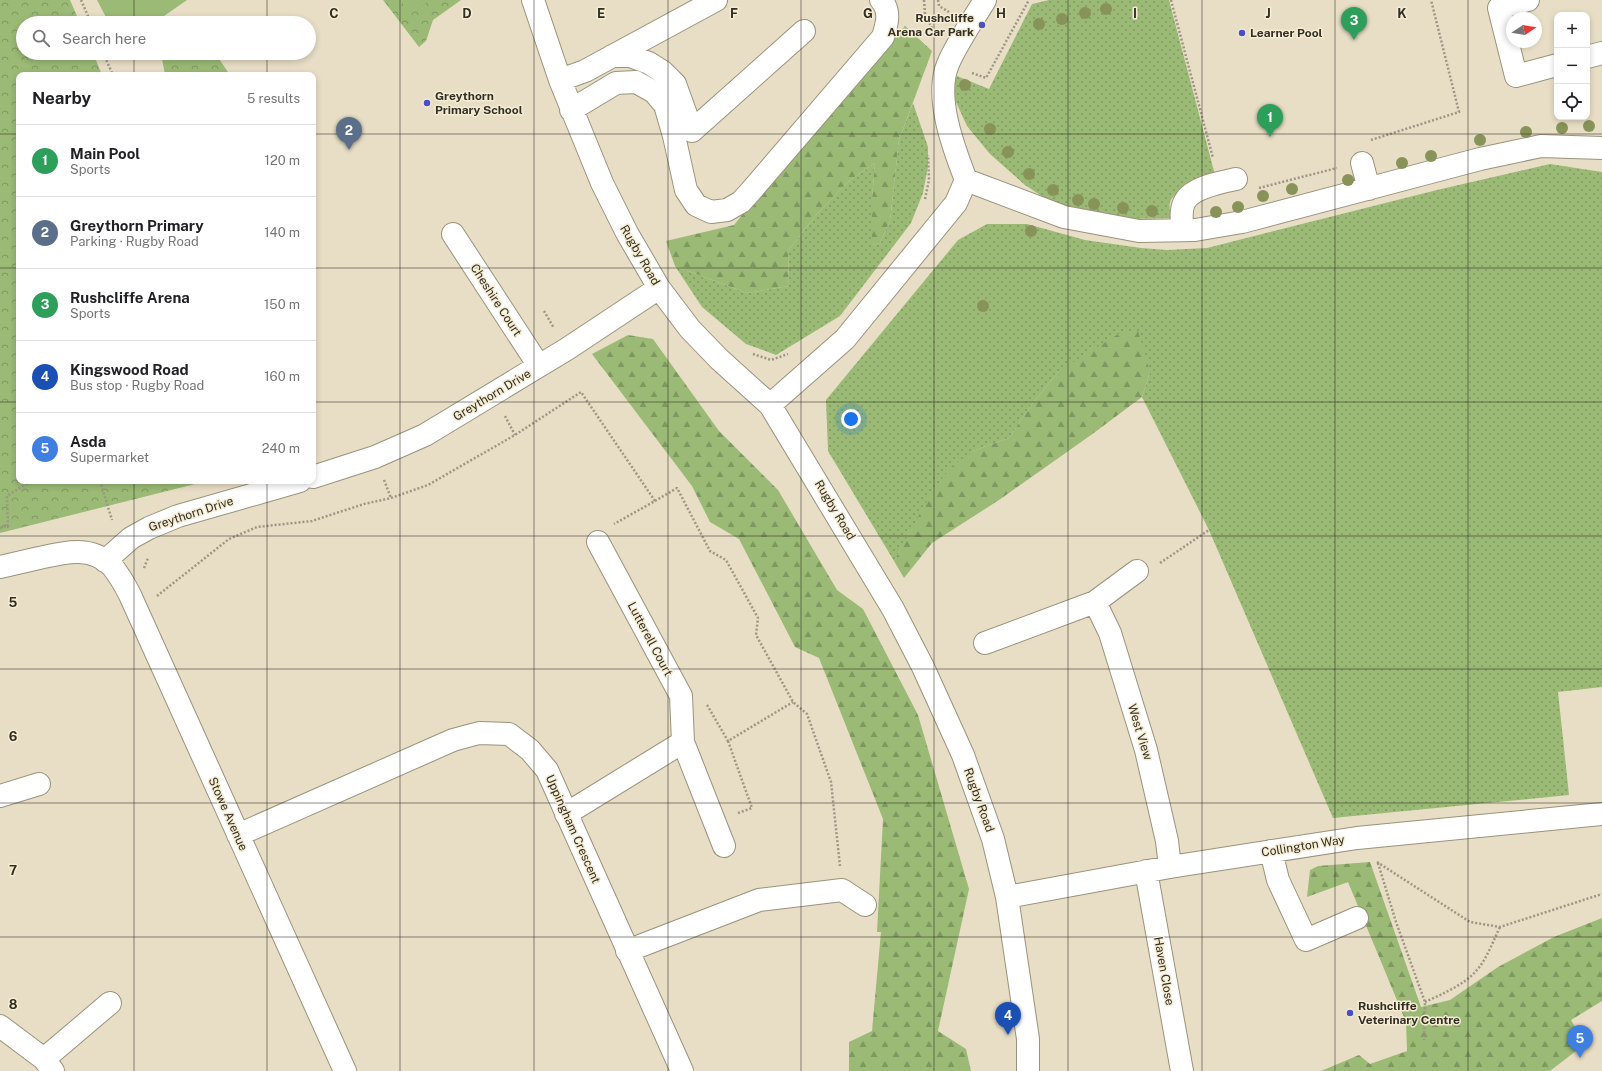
<!DOCTYPE html>
<html lang="en">
<head>
<meta charset="utf-8">
<style>
	:root { --surface:#fff; --page:#f2f2f2; --text:#202124; --muted:#757577; --line:#e0e0e0; --accent:#494fc5 }
	body { margin:0; font-family:"Public Sans",sans-serif; background:var(--page); color:var(--text) }
	.controls { position:absolute; right:12px; top:12px; display:grid; overflow:hidden; border-radius:8px; box-shadow:0 2px 6px #0003 }
	.controls button { width:36px; height:36px; display:grid; place-items:center; padding:0; border:0; border-bottom:1px solid var(--line); background:var(--surface); color:var(--text); font:20px sans-serif }
	.compass { position:absolute; left:1506px; top:12px; width:36px; height:36px; border-radius:50%; background:var(--surface); box-shadow:0 2px 6px #0003; rotate:78deg }
	.you { position:absolute; left:851px; top:419px; width:14px; height:14px; margin:-10px; border:3px solid #fff; border-radius:50%; background:#1a73e8; box-shadow:0 0 0 6px #1a73e833 }
	.badge { display:grid; place-items:center; width:26px; height:26px; border-radius:50%; background:var(--accent); color:#fff; font-size:13px; font-weight:700 }
	.pin { position:absolute; translate:-50% -33px; filter:drop-shadow(0 1px 2px #0008) }
	.pin::after { content:''; position:absolute; top:21px; width:14px; height:12px; background:inherit; clip-path:polygon(0 0,100% 0,50% 100%) }
	.list { margin:0; padding:0; list-style:none }
	h2 { display:flex; justify-content:space-between; align-items:center; height:52px; margin:0; padding:0 16px; font-size:17px }
	h2 small { font-size:13px; font-weight:400; color:var(--muted) }
	.list li { display:grid; grid-template-columns:26px 1fr auto; gap:12px; align-items:center; box-sizing:border-box; height:72px; padding:0 16px; border-top:1px solid var(--line) }
	.list b { display:block; font-size:15px; white-space:nowrap }
	.list p { margin:0; font-size:13px; white-space:nowrap; color:var(--muted) }
	.list em { font-size:13px; font-style:normal; color:var(--muted) }
	.icon { flex:none; width:22px; height:22px; fill:none; stroke:currentColor; stroke-width:2; stroke-linecap:round; stroke-linejoin:round }
	.map { position:relative; flex:none; width:1602px; height:1071px; overflow:hidden }
	.search { position:absolute; background:var(--surface); box-shadow:0 2px 6px #0003; left:16px; top:16px; width:300px; height:44px; display:flex; align-items:center; gap:10px; box-sizing:border-box; padding:0 14px; border-radius:22px; color:var(--muted); font-size:15px }
	.panel { position:absolute; background:var(--surface); box-shadow:0 2px 6px #0003; left:16px; top:72px; width:300px; height:412px; border-radius:8px }
	.map>svg:first-child { display:block }
	.grass { fill:url(#grass-dots) }
	.forest { fill:url(#forest-firs) }
	.park { fill:url(#park-crowns) }
	.pitch { fill:#9aba75 }
	.lines { fill:none; stroke-linecap:round; stroke-linejoin:round }
	.minor-casing { stroke:#9b927c; stroke-width:24 }
	.path { stroke:#9d9684; stroke-width:2.5; stroke-dasharray:2 2; stroke-linecap:butt }
	.minor { stroke:#fff; stroke-width:22 }
	.tree { fill:#879359 }
	.grid { fill:none; stroke:#312e24; stroke-width:1; stroke-opacity:0.55 }
	.poi-dot { fill:#494fc5; stroke:#f5ecd3; stroke-width:1.5 }
	.labels { text-anchor:middle; dominant-baseline:central; stroke-width:3; stroke-linejoin:round; paint-order:stroke }
	.poi-label { font-size:12px; font-weight:bold; fill:#312e24; stroke:#f5ecd3; text-anchor:start }
	.street-label { font-size:12px; fill:#312e24; stroke:#f5ecd3 }
	.grid-label { font-size:13px; text-anchor:middle; font-weight:bold; fill:#312e24; stroke:#f5ecd3; stroke-width:3; stroke-linejoin:round; paint-order:stroke }
</style>
</head>
<body>
<div class="map">
<svg width="1602" height="1071" viewBox="0 0 1602 1071">
	<defs>
		<pattern id="grass-dots" width="8" height="8" patternUnits="userSpaceOnUse"><rect width="8" height="8" fill="#9aba75"/><path d="M2 2h.1M6 6h.1" fill="none" stroke="#7e9860" stroke-width="1.8" stroke-linecap="round"/></pattern>
		<pattern id="forest-firs" width="22" height="20" patternUnits="userSpaceOnUse"><rect width="22" height="20" fill="#9aba75"/><path d="M5 1l3.5 6h-7zM16 11l3.5 6h-7z" fill="#7e9860"/></pattern>
		<pattern id="park-crowns" width="20" height="18" patternUnits="userSpaceOnUse"><rect width="20" height="18" fill="#9aba75"/><path d="M2 6a3 3 0 1 1 6 0M12 15a3 3 0 1 1 6 0" fill="none" stroke="#7e9860"/></pattern>
	</defs>
	<rect width="100%" height="100%" fill="#e8dec6"/>
	<path class="grass" d="M1049,0H1169L1215,175C1202,180 1176,188 1170,202C1169,206 1170,213 1171,218L1132,219L1076,210L1046,199L1025,185L990,154L967,126L955,100L953,84L957,76L989,89L1032,4Z
		M913,103L928,147V166L923,193L911,223L840,316L776,355L746,344L702,307L675,266L747,293L789,286L788,251L816,215L849,181L875,163L872,199V245L880,243L890,221L899,140Z
		M1550,164L1602,172V687L1558,692L1569,795L1333,818L1209,530L1142,397L1150,372L1059,371L1029,408L1009,438L973,451L912,529L894,561L828,451L826,400L958,240L987,224H1027L1085,240L1141,248L1167,250L1207,248L1437,190Z"/>
	<path class="forest" d="M905,26L932,51L899,140L890,221L880,243L872,245V199L875,163L849,181L816,215L788,251L789,286L747,293L675,266L666,241L734,225L797,147Z
		M1138,331L1150,372L1142,397L1091,435L999,500L932,543L904,578L894,561L933,490L952,466L973,451L1009,438L1029,408L1059,371L1120,333Z
		M628,335L653,339L719,431L778,490L837,590L863,609L918,715L969,889L938,1031L966,1049L971,1071H849V1042L872,1031L881,932H877L883,819L819,658L795,647L739,539L710,522L692,486L592,354Z
		M1370,862L1421,1007L1450,1000L1498,967L1554,937L1602,918V1001L1571,1020L1585,1044L1550,1071H1321L1359,1055L1370,1064L1407,1051L1406,1022L1348,882L1307,897L1310,870L1318,866Z"/>
	<path class="park" d="M0,0H70L80,23H23V53H93L102,75H19V481H207L0,533Z
		M383,0H461L433,20L426,41L419,47Z
		M161,53H215L230,75H165Z"/>
	<path class="pitch" d="M97,0H187L154,23H109Z
		M400,0H430L411,14Z"/>
	<g class="lines">
		<g class="minor-casing">
			<path id="minor" d="M533,0L560,80L602,183L627,233L659,288L690,329L719,359L770,405L893,609L923,667L963,755L993,839L1007,897L1028,1039V1071
				M985,0C973,20 957,43 948,64C934,97 954,149 966,180L1064,217L1139,231L1195,230L1242,222L1480,159L1541,146L1602,148
				M1528,0L1499,8L1516,76L1557,65
				M612,56H630L649,63L663,72L675,84L692,131L804,31
				M1587,57L1602,53
				M560,80L585,71L716,0
				M571,110L616,83L636,82L654,92L665,105L674,136L686,190L696,205L711,212L727,210L741,202L751,191L883,37C887,24 891,11 881,0
				M1362,163L1369,189
				M1182,230C1182,221 1180,209 1185,201C1193,187 1222,182 1236,179
				M453,234L539,366
				M770,405L845,339L956,203L966,180
				M313,477L375,457L425,435L567,349L659,288
				M598,542L681,696L683,742
				M105,561L131,538L149,528L178,516L300,481
				M0,567C13,564 26,561 39,558C65,552 91,545 112,566C119,575 125,585 130,595L345,1071
				M1095,602L1137,571
				M985,643L1095,602L1110,633L1146,750L1167,841L1170,867
				M0,796L39,784
				M566,814L683,742L724,846
				M238,835L453,740L479,733L509,734L530,750L547,770L682,1071
				M1271,851L1278,880L1306,940L1357,918
				M1146,871L1182,1071
				M1007,897L1170,867L1357,838L1602,814
				M627,951L759,900L842,890L865,905
				M0,1026L44,1059L53,1071
				M44,1059L110,1003"/>
		</g>
		<path class="path" d="M81,0L91,23
			M924,0L925,14L935,34
			M938,0L939,6L949,12
			M1171,0L1213,158
			M103,53L113,75
			M972,73L986,78L1029,0
			M1371,140L1459,112L1431,0
			M1259,188L1337,168
			M925,199L929,180L928,155
			M544,311L554,328
			M753,354L771,360L788,354
			M505,416L515,435
			M384,480L391,498
			M100,481L112,520
			M655,501L677,488L710,551L726,560L758,618L756,635L793,702L807,714L831,782L840,866
			M0,528L8,526L7,496L31,481
			M1160,563L1209,530
			M144,568L148,558
			M157,596L229,539L257,527L312,521L364,504L391,498L428,485L515,435L581,392L655,501L614,524
			M707,705L728,741L793,702
			M728,741L752,808L738,813
			M1377,862L1470,922L1500,927L1602,894
			M1378,863L1396,922L1425,1002L1424,1040
			M1425,1002C1442,994 1464,985 1476,971C1486,961 1494,939 1500,927"/>
		<use href="#minor" class="minor"/>
	</g>
	<g class="tree">
		<circle cx="1106" cy="9" r="6"/>
		<circle cx="1085" cy="13" r="6"/>
		<circle cx="1062" cy="19" r="6"/>
		<circle cx="1039" cy="24" r="6"/>
		<circle cx="965" cy="85" r="6"/>
		<circle cx="1589" cy="126" r="6"/>
		<circle cx="1562" cy="128" r="6"/>
		<circle cx="990" cy="129" r="6"/>
		<circle cx="1526" cy="132" r="6"/>
		<circle cx="1480" cy="140" r="6"/>
		<circle cx="1008" cy="152" r="6"/>
		<circle cx="1431" cy="156" r="6"/>
		<circle cx="1402" cy="163" r="6"/>
		<circle cx="1029" cy="174" r="6"/>
		<circle cx="1348" cy="180" r="6"/>
		<circle cx="1292" cy="189" r="6"/>
		<circle cx="1053" cy="190" r="6"/>
		<circle cx="1263" cy="196" r="6"/>
		<circle cx="1078" cy="200" r="6"/>
		<circle cx="1094" cy="204" r="6"/>
		<circle cx="1238" cy="207" r="6"/>
		<circle cx="1123" cy="208" r="6"/>
		<circle cx="1152" cy="211" r="6"/>
		<circle cx="1216" cy="212" r="6"/>
		<circle cx="1031" cy="231" r="6"/>
		<circle cx="983" cy="306" r="6"/>
	</g>
	<path class="grid" d="M134,0V23M267,0V23M400,0V1071M534,0V1071M668,0V1071M801,0V1071M934,0V1071M1068,0V1071M1202,0V1071M1335,0V1071M1468,0V1071M134,53V75M267,53V75M0,134H19M313,134H1602M0,268H19M313,268H1602M0,402H19M313,402H1602M134,481V1071M267,481V1071M0,536H1602M0,669H1602M0,803H1602M0,937H1602"/>
	<g class="poi-dot">
		<circle cx="982" cy="25" r="4"/>
		<circle cx="1242" cy="33" r="4"/>
		<circle cx="427" cy="103" r="4"/>
		<circle cx="1350" cy="1013" r="4"/>
	</g>
	<g class="labels">
		<g class="poi-label">
			<text x="974" y="18" text-anchor="end">Rushcliffe<tspan x="974" dy="14">Arena Car Park</tspan></text>
			<text x="1250" y="33">Learner Pool</text>
			<text x="435" y="96">Greythorn<tspan x="435" dy="14">Primary School</tspan></text>
			<text x="1358" y="1006">Rushcliffe<tspan x="1358" dy="14">Veterinary Centre</tspan></text>
		</g>
		<g class="street-label">
			<text transform="translate(640 255) rotate(60)">Rugby Road</text>
			<text transform="translate(496 300) rotate(57)">Cheshire Court</text>
			<text transform="translate(492 395) rotate(-31)">Greythorn Drive</text>
			<text transform="translate(835 510) rotate(59)">Rugby Road</text>
			<text transform="translate(191 514) rotate(-18)">Greythorn Drive</text>
			<text transform="translate(650 639) rotate(62)">Lutterell Court</text>
			<text transform="translate(1140 732) rotate(73)">West View</text>
			<text transform="translate(979 800) rotate(70)">Rugby Road</text>
			<text transform="translate(228 814) rotate(66)">Stowe Avenue</text>
			<text transform="translate(573 829) rotate(66)">Uppingham Crescent</text>
			<text transform="translate(1303 846) rotate(-9)">Collington Way</text>
			<text transform="translate(1164 971) rotate(80)">Haven Close</text>
		</g>
	</g>
	<g class="grid-label">
		<text x="334" y="18">C</text>
		<text x="467" y="18">D</text>
		<text x="601" y="18">E</text>
		<text x="734" y="18">F</text>
		<text x="868" y="18">G</text>
		<text x="1001" y="18">H</text>
		<text x="1135" y="18">I</text>
		<text x="1268" y="18">J</text>
		<text x="1402" y="18">K</text>
		<text x="13" y="607">5</text>
		<text x="13" y="741">6</text>
		<text x="13" y="875">7</text>
		<text x="13" y="1009">8</text>
	</g>
</svg>
<div class="controls">
<button>+</button>
<button>−</button>
<button><svg class="icon" aria-label="locate" viewBox="0 0 24 24"><circle cx="12" cy="12" r="6"/><path d="M12 2v4M12 18v4M2 12h4M18 12h4"/></svg></button>
</div>
<svg class="compass" viewBox="-18 -18 36 36"><path d="M0-13l5 13h-10z" fill="#e53935"/><path d="M0 13l5-13h-10z" fill="#757577"/></svg>
<div class="you"></div>
<div class="pin badge" style="left:1270px;top:137px;background:#2e9e5b">1</div>
<div class="pin badge" style="left:349px;top:150px;background:#5c6f8a">2</div>
<div class="pin badge" style="left:1354px;top:40px;background:#2e9e5b">3</div>
<div class="pin badge" style="left:1008px;top:1035px;background:#1a4fb4">4</div>
<div class="pin badge" style="left:1580px;top:1058px;background:#3f7fe0">5</div>
<div class="search"><svg class="icon" aria-label="search" viewBox="0 0 24 24"><circle cx="10" cy="10" r="6"/><path d="M15 15l6 6"/></svg>Search here</div>
<section class="panel">
<h2>Nearby<small>5 results</small></h2>
<ul class="list">
<li><span class="badge" style="background:#2e9e5b">1</span><div><b>Main Pool</b><p>Sports</p></div><em>120 m</em></li>
<li><span class="badge" style="background:#5c6f8a">2</span><div><b>Greythorn Primary</b><p>Parking · Rugby Road</p></div><em>140 m</em></li>
<li><span class="badge" style="background:#2e9e5b">3</span><div><b>Rushcliffe Arena</b><p>Sports</p></div><em>150 m</em></li>
<li><span class="badge" style="background:#1a4fb4">4</span><div><b>Kingswood Road</b><p>Bus stop · Rugby Road</p></div><em>160 m</em></li>
<li><span class="badge" style="background:#3f7fe0">5</span><div><b>Asda</b><p>Supermarket</p></div><em>240 m</em></li>
</ul>
</section>
</div>
</body>
</html>
